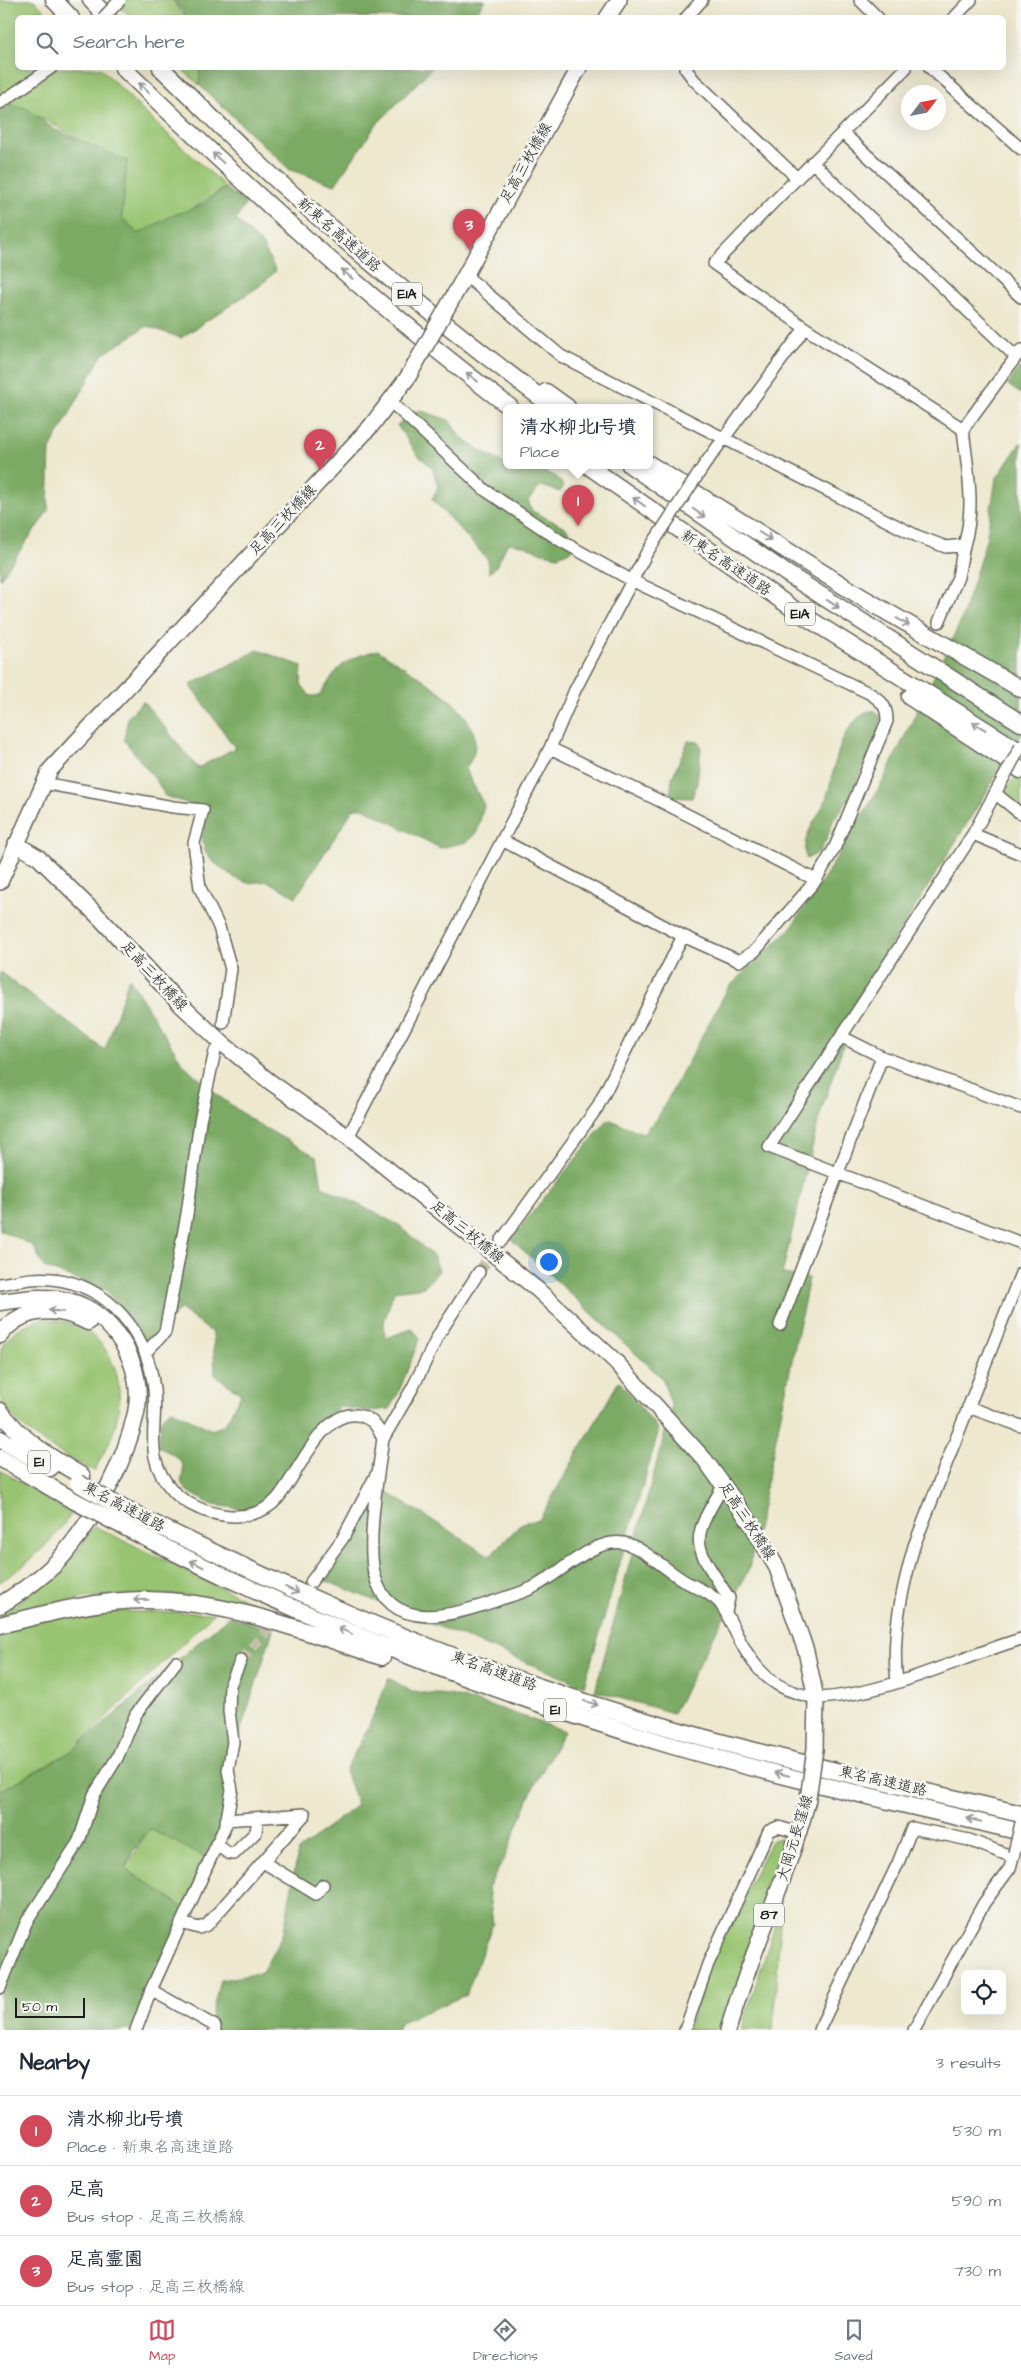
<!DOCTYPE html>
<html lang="en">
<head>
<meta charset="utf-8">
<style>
	:root { --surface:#fff; --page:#f2f2f3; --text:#1f2937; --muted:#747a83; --line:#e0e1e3; --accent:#d1495b }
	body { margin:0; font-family:"Architects Daughter","Klee One",sans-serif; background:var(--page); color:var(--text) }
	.controls { position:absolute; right:15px; bottom:15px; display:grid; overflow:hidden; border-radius:8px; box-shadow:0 5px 20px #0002 }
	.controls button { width:45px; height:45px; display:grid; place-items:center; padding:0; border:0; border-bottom:1px solid var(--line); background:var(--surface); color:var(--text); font:25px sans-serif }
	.compass { position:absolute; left:901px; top:85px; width:45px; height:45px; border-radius:50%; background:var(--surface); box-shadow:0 5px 20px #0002; rotate:58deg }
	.scale { position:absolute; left:15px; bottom:12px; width:70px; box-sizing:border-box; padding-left:5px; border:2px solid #1c1c1c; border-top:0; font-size:14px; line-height:18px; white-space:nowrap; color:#1c1c1c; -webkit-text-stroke:4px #f6f6f2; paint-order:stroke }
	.you { position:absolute; left:548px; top:1261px; width:18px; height:18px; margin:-12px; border:4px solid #fff; border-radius:50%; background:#1a73e8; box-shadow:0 0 0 8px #1a73e833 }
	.badge { display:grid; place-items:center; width:32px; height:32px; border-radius:50%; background:var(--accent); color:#fff; font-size:16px; font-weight:700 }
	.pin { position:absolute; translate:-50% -41px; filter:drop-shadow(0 1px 2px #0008) }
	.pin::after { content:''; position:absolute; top:26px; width:18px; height:15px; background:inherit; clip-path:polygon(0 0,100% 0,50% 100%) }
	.popup { position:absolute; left:503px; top:404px; width:150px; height:65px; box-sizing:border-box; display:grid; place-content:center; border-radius:8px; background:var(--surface); filter:drop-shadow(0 1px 4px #0005); font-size:16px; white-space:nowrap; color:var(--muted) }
	.popup b { font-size:19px; color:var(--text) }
	.popup::after { content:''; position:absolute; left:50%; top:100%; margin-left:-10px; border:10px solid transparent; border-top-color:var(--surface) }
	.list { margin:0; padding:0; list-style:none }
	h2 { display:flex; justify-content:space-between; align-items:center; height:65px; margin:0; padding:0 20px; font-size:21px }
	h2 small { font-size:16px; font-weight:400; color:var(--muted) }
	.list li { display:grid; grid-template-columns:32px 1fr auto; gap:15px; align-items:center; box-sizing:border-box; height:70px; padding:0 20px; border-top:1px solid var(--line) }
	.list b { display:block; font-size:19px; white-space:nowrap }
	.list p { margin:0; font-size:16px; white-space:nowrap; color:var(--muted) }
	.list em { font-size:16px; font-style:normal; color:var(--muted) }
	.icon { flex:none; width:28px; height:28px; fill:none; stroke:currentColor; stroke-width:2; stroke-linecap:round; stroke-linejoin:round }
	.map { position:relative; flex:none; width:1021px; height:2030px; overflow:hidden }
	.search { position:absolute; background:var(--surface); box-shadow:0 5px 20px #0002; left:15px; right:15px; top:15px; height:55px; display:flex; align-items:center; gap:12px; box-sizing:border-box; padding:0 18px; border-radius:8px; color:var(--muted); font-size:19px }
	.sheet { height:275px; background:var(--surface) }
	nav { display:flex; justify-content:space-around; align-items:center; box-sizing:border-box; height:70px; border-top:1px solid var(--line); background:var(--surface); font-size:14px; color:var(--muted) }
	nav a { display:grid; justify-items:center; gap:2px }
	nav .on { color:var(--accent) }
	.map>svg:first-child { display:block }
	.green { fill:#98c471; stroke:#5a7046 }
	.forest { fill:#7aaa63; stroke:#4b6340 }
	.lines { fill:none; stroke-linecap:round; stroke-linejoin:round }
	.minor-tunnel { stroke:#c3bfaa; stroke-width:11; stroke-dasharray:11 5.5; stroke-linecap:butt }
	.minor-casing { stroke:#65635a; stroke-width:14 }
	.major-casing { stroke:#65635a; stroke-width:18 }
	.highway-casing { stroke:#65635a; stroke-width:19 }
	.minor { stroke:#fff; stroke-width:11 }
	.major { stroke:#fff; stroke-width:15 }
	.highway { stroke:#fff; stroke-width:16 }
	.minor-bridge-casing { stroke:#65635a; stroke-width:14; stroke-linecap:butt }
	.major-bridge-casing { stroke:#65635a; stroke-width:18; stroke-linecap:butt }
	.highway-bridge-casing { stroke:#65635a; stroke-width:19; stroke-linecap:butt }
	.minor-bridge { stroke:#fff; stroke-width:11 }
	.major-bridge { stroke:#fff; stroke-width:15 }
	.highway-bridge { stroke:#fff; stroke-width:16 }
	.oneway { stroke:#999 }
	.labels { text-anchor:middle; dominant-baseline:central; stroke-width:5; stroke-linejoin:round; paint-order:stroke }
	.shield { fill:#f6f6f2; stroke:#5d5d5c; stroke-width:1 }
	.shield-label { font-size:14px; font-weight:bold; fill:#1c1c1c }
	.street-label { font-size:15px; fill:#1c1c1c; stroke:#f6f6f2 }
</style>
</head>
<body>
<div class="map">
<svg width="1021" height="2030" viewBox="0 0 1021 2030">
	<rect width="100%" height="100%" fill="#f6f6f2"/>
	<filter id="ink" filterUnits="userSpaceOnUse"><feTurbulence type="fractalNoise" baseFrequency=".02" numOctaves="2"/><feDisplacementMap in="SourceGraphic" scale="10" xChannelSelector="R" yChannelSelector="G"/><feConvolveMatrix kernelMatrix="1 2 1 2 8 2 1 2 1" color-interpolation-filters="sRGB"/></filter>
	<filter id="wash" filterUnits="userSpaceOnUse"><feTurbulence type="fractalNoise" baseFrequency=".0096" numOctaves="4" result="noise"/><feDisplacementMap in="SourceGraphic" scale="20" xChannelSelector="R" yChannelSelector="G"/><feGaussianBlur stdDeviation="1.12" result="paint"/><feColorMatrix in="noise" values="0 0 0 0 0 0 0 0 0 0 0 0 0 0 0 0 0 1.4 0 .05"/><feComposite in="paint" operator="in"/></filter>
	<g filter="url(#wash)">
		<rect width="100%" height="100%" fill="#ede8ce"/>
		<path class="green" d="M0,0H34L51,17L18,18V68H101L146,114L226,187L196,207L138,234L121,223L126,170C87,144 45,116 0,100Z
			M113,0H173L183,17H130Z
			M181,68H200L199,85Z
			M1016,776L1021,779V809L1002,795Z
			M42,1319C101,1320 129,1367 116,1423C112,1440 102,1456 94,1471C65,1456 11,1429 0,1396C0,1388 0,1370 0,1361C0,1337 21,1325 42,1319Z
			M0,1470L72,1513C54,1540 28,1565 0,1582Z
			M94,1526L263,1608C204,1594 147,1591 87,1598C58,1602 29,1610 0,1616L59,1572L79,1549Z
			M85,1611L214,1613L72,1751L0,1791V1629Z
			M149,1827L204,1855L187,1910L126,1869Z
			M780,1838L787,1852L754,1930L729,2030H687L707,1967L771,1841Z
			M781,1908L773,2030H741Z"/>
		<path class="forest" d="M174,0H485L473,17L186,18Z
			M200,68H432L376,125L335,185L290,170L199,85Z
			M0,102L26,108L54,129L127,161L122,217L138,234L171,216L202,205L225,188L246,203L236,220L262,244L276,271L261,285L181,338L147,326L102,355L50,449L48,511L0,579Z
			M1021,365V394L1008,385Z
			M419,410L449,420L461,437L479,450L507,465L540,470L555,476L564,486L560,492L541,486L528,500L532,511L565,527L577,541L572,550L558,556L542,553L524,545L508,543C502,553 498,568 489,573L488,560L432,499L438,487L433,469L416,453L397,425Z
			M1021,442V736L906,922L864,984L820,1114L782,1274L809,1278L749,1569L673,1713L595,1691L672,1406L662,1378L511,1239L608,1119L643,1133L658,1117L728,988L790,929L819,886L882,783L961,621L986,540L996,479Z
			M258,650L302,666L301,684L310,696H319C340,665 341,660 378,650C411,674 506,718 465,769L484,805L477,832L467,842L440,848L363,808H354L296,897L267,881L248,883L235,878L212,861L205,852L202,838L208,810L165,796L158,783L124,740L128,717L143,701L198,768L235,748L190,685Z
			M874,710L881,717L878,732L850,797L833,821L827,838L819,853L806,859C800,835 818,820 826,799C836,770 837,720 874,710Z
			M688,741L699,742L701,747L697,783L692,798L670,797L672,778Z
			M0,972L105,1050L129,978L183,1064L216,1094L256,1123L317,1157L322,1186L399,1225L434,1257L439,1271L424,1287L394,1291L384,1322L385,1338L412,1329L420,1338L398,1394L389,1409L371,1411L340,1407L326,1420L275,1495L249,1510L213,1505L187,1491L181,1482C188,1458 177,1458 158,1446L162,1417L172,1410L212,1430L225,1424L241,1394L215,1375L213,1333L180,1309L147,1344L106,1290L45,1268L32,1245L0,1230Z
			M619,1381L659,1430L584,1686L324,1580L382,1489L490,1556L522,1523L539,1520Z
			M229,1616L273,1630L228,1770L231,1791L209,1859L150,1829L133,1851L126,1869L187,1910L134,2030H0V1791L72,1751Z
			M389,1678L412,1692L450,1695L502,1709L564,1731L532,1790L504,1859L488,1888L493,1923L466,1995L401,2022L397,2030H216L210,2021L220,1980L262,1973L284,1931L298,1851L357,1805L345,1770L367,1730Z"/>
	</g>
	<g filter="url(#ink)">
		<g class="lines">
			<path class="minor-tunnel" d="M479,1272L501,1241
				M241,1660L293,1602"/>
			<g class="minor-casing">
				<path id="minor" d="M860,0L878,18
					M686,18L702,0
					M954,18L971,0
					M685,68L694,80L796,177
					M906,68C842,134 777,197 714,264L805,328L963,429
					M930,68L1021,149
					M0,103L51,68
					M843,133L1021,297
					M812,162L1016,357
					M465,275L561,356L917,536L946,547L964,545C976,507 967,467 963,429L1021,350
					M391,402L485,490L561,541L631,580L869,693C882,701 887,706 887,721L835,847L816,880L755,951L739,961L683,936L502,840
					M705,464L805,328
					M939,622L958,577L964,545
					M550,748L656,799L816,880
					M43,783L173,807L203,810L194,843L200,888L219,927L231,969L223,1023
					M998,788L973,834L769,1147L1021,1243
					M996,794L1021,814
					M973,834L1021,854
					M842,1037L882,1057L1021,1108
					M348,1137L550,748L575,690L646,554
					M501,1241L597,1108L683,936
					M0,1284C18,1281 34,1277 52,1279C110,1285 148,1334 154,1389C158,1430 142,1458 174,1492C199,1517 252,1527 277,1499C297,1477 322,1409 357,1415C372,1418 377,1425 383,1439C378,1473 367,1540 374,1573C389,1636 456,1615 498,1600C510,1596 522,1593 532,1588C559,1575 593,1538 623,1543C643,1546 668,1573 688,1583C698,1588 710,1593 718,1601C725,1609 729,1619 734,1629C748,1658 764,1684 797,1693C804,1695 812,1698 819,1698C889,1694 955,1659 1021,1639
					M780,1325L882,1057
					M146,1352L165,1332L187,1214L200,1121L215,1051
					M968,1407L1021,1426
					M383,1439L413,1387L439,1334L479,1272
					M724,1485C688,1544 693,1542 729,1598L726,1612
					M311,1582L343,1538L376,1475
					M897,1682C891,1636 902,1590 914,1546L1021,1273
					M216,1844L228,1853L234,1854L256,1832L258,1818
					M263,1862L316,1894L323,1885
					M181,1923L199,1928L207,1925L305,1814L226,1820
					M0,1988L26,1923L79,1841L94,1795L117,1758L136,1714L176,1662
					M151,1990L215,2026V2030
					M136,2030L151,1990L226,1824L232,1790L228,1770L233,1742L229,1711L230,1685L241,1660
					M685,2030L708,1964L769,1831L778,1827L799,1833
					M819,2030L898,1863L912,1828L969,1840L1013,1857
					M914,2030L984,1903L1010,1868L1014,1853"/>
			</g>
			<g class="major-casing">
				<path id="major" d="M607,18L619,0
					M461,283L579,68
					M16,844L38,857L101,919L180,1004L223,1044L269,1081L348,1137L538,1290L615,1361L705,1460L752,1525L777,1568L806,1651L816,1698L815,1749
					M0,882L50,770L371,426L408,377
					M728,2030C751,1951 788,1878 808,1799"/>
			</g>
			<g class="highway-casing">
				<path id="highway" d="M54,0L71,18
					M91,0L108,18
					M123,68C247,187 373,304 510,407
					M161,68C197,102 232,139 269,173C360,256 455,334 553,407
					M546,392L567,407
					M649,464L863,598L1021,689
					M587,465L798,612L1021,752
					M630,465L786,573L1021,723
					M910,697L1021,770
					M0,1302C23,1299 45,1295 68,1301C114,1312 146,1367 136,1413C125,1463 97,1514 65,1553C48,1574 23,1591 0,1605
					M0,1335C22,1306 58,1306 88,1322
					M0,1411C21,1440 51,1458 82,1476
					M0,1439L50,1468
					M0,1458L69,1498
					M122,1508C258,1575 395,1639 540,1687C611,1711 683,1733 755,1751C843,1774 933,1793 1021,1814
					M113,1521C292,1615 479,1689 673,1746C788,1779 905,1804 1021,1832
					M0,1625C48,1613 96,1600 146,1600C228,1601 305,1631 382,1657"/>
			</g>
			<use href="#minor" class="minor"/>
			<use href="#major" class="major"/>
			<use href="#highway" class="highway"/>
			<g class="minor-bridge-casing">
				<path id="minor-bridge" d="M103,18L120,0
					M646,554L705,464
					M998,788L1021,746
					M1014,1853L1021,1823"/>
			</g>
			<g class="major-bridge-casing">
				<path id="major-bridge" d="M408,377L461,283
					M808,1799L815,1749"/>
			</g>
			<g class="highway-bridge-casing">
				<path id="highway-bridge" d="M78,1483L122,1508
					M69,1498L113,1521"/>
			</g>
			<use href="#minor-bridge" class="minor-bridge"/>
			<use href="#major-bridge" class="major-bridge"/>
			<use href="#highway-bridge" class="highway-bridge"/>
		</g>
		<defs><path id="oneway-shaft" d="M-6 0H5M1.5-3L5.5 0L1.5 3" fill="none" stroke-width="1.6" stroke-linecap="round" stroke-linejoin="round" transform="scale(1.25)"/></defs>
		<g class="oneway">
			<use href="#oneway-shaft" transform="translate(144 88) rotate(-136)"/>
			<use href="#oneway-shaft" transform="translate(218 158) rotate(-137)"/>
			<use href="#oneway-shaft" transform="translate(347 274) rotate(-139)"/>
			<use href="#oneway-shaft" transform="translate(472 377) rotate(-142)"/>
			<use href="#oneway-shaft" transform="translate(639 502) rotate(-145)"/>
			<use href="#oneway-shaft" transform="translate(699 513) rotate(35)"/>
			<use href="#oneway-shaft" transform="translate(765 536) rotate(32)"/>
			<use href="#oneway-shaft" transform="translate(833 604) rotate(33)"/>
			<use href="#oneway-shaft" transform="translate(903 622) rotate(31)"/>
			<use href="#oneway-shaft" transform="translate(979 726) rotate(-149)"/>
			<use href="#oneway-shaft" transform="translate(56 1311) rotate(-173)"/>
			<use href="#oneway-shaft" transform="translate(197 1564) rotate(-154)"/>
			<use href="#oneway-shaft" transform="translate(292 1590) rotate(24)"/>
			<use href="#oneway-shaft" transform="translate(141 1600) rotate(179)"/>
			<use href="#oneway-shaft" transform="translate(345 1631) rotate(-158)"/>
			<use href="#oneway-shaft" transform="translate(591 1703) rotate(17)"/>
			<use href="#oneway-shaft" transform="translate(782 1774) rotate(-166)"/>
			<use href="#oneway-shaft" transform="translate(974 1820) rotate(-167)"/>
		</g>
	</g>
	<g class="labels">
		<g class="shield">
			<rect x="392" y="282.5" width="30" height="23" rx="4"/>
			<rect x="785" y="602.5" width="30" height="23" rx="4"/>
			<rect x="28" y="1450.5" width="22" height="23" rx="4"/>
			<rect x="544" y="1698.5" width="22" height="23" rx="4"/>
			<rect x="754" y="1903.5" width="30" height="23" rx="4"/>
		</g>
		<g class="shield-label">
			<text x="407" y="294">E1A</text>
			<text x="800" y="614">E1A</text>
			<text x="39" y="1462">E1</text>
			<text x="555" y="1710">E1</text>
			<text x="769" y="1915">87</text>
		</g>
		<g class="street-label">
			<text transform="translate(526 163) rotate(-61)">足高三枚橋線</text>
			<text transform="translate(339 235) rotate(41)">新東名高速道路</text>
			<text transform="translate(283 520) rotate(-47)">足高三枚橋線</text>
			<text transform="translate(726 563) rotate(34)">新東名高速道路</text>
			<text transform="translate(154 976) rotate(47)">足高三枚橋線</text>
			<text transform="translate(467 1232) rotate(39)">足高三枚橋線</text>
			<text transform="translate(124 1507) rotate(28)">東名高速道路</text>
			<text transform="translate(747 1521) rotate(57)">足高三枚橋線</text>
			<text transform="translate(494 1671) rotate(20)">東名高速道路</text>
			<text transform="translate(883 1781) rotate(13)">東名高速道路</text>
			<text transform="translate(795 1838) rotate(-73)">大岡元長窪線</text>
		</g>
	</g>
</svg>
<div class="controls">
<button><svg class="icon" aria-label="locate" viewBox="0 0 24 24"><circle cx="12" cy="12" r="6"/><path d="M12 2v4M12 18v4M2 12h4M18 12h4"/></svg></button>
</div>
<svg class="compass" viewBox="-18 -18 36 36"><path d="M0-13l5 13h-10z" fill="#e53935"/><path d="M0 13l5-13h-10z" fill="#747a83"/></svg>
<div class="scale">50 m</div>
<div class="you"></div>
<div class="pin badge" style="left:578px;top:526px">1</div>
<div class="popup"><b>清水柳北1号墳</b>Place</div>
<div class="pin badge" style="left:320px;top:470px">2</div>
<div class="pin badge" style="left:469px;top:250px">3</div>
<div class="search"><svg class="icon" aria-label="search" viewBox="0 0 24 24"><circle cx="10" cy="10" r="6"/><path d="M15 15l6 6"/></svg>Search here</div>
</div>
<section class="sheet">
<h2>Nearby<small>3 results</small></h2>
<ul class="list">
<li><span class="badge">1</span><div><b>清水柳北1号墳</b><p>Place · 新東名高速道路</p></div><em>530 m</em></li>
<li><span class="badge">2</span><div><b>足高</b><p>Bus stop · 足高三枚橋線</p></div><em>590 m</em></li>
<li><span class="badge">3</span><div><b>足高霊園</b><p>Bus stop · 足高三枚橋線</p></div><em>730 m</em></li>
</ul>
</section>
<nav>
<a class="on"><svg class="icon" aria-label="map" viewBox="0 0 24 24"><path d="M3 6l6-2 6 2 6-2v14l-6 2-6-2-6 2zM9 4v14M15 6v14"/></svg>Map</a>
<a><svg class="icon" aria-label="directions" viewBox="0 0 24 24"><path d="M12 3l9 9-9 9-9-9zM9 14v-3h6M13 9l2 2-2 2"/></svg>Directions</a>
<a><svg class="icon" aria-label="saved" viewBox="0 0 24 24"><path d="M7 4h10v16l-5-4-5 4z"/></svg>Saved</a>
</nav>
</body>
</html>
